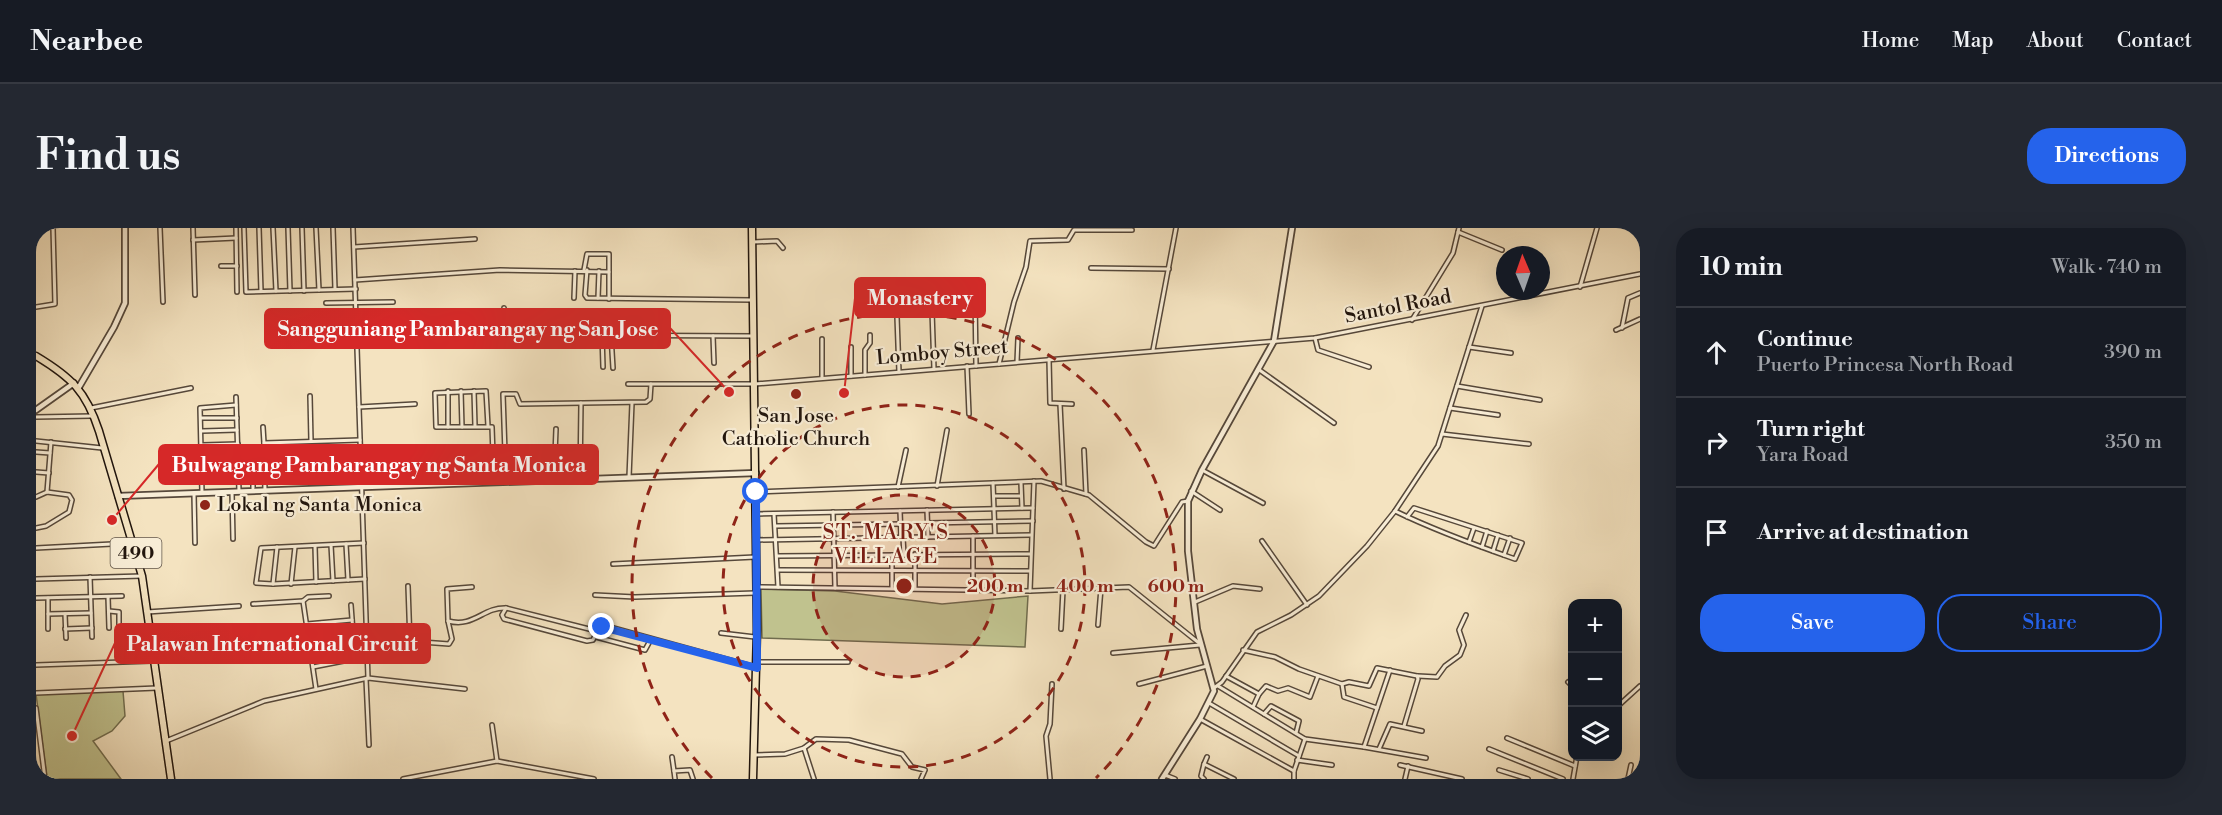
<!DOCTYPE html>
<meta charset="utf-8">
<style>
body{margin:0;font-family:"Libre Bodoni",serif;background:#242831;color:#f1f3f6}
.controls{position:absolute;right:18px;bottom:18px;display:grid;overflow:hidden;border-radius:12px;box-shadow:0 6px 24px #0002}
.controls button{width:54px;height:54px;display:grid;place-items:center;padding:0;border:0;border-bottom:2px solid #363941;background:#171b24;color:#f1f3f6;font:30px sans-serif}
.compass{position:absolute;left:1460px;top:18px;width:54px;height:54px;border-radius:50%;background:#171b24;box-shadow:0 6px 24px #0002;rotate:358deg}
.stop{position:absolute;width:18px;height:18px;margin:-14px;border:4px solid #2563eb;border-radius:50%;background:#fff}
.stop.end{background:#2563eb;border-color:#fff;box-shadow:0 2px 6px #0008}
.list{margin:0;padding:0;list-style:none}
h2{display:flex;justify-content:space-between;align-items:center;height:78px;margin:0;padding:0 24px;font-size:26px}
h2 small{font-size:20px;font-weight:400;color:#9ea1a6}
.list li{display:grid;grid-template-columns:39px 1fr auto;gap:18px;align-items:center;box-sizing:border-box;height:90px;padding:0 24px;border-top:2px solid #363941}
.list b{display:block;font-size:22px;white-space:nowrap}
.list p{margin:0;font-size:20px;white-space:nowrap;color:#9ea1a6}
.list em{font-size:20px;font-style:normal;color:#9ea1a6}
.actions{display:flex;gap:12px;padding:18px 24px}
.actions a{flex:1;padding:14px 0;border:2px solid #2563eb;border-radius:24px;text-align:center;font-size:21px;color:#2563eb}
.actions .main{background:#2563eb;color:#fff}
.icon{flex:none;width:33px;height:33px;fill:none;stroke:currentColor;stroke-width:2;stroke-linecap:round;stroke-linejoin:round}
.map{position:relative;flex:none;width:1604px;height:551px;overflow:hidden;border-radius:24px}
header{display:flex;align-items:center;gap:36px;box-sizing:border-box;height:84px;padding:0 30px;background:#171b24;border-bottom:2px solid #363941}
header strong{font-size:28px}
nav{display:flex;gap:33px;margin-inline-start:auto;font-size:21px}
.intro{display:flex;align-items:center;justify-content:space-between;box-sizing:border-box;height:144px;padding:0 36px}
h1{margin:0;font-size:42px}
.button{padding:15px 27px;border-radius:24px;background:#2563eb;color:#fff;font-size:21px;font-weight:700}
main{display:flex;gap:36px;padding:0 36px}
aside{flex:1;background:#171b24;border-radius:24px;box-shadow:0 6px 24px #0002}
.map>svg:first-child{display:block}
</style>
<header>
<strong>Nearbee</strong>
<nav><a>Home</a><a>Map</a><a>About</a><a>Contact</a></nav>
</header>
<div class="intro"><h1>Find us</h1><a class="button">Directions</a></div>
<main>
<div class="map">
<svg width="1604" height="551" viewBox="0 0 1604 551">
<rect width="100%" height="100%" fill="#f4e3c0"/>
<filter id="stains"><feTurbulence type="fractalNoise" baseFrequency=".00333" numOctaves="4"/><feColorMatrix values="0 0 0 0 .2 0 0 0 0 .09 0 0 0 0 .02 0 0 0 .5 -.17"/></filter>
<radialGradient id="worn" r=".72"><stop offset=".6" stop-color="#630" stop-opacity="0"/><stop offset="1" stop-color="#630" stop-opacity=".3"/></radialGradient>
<!-- green -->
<g fill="#c0c28e" stroke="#706c4e" stroke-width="1.5">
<path d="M725,361L799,363L906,376L992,368L989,419L726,410Z"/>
<path d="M87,463L89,488L76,503L57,513L85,551H11L0,466Z"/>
</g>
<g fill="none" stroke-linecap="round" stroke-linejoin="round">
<defs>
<g id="minor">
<path d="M124,0L127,74"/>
<path d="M157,0L159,67"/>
<path d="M200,0L201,64"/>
<path d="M208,0L210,64L320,61"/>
<path d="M223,0L225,63"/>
<path d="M237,0L240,63"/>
<path d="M252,0L254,63"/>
<path d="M266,0L268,63"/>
<path d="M280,0L283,62"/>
<path d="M297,0L299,61"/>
<path d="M317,0L332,450"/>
<path d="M1422,4L1466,22"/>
<path d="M157,12L200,10"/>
<path d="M717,14L741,13L747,20"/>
<path d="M318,19L439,11"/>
<path d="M185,38H201"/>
<path d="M1055,40L1133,41"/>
<path d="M548,42L551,26H573V71"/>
<path d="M551,42L549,67L551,70L715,72"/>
<path d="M319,52L464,42L573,44"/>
<path d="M1544,59L1561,0"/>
<path d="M860,61L863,144"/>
<path d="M939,67L940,138"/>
<path d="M538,70L539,43"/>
<path d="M562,70L563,43"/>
<path d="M290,75L357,74"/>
<path d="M0,79L19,76L17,0"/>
<path d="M468,80L471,106"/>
<path d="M896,83L898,141"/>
<path d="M1376,92L1417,25L1423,0"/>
<path d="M1586,100L1592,70L1604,65"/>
<path d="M1580,102L1604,91"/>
<path d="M321,106L718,108"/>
<path d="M566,107L567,139"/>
<path d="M575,107L577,140"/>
<path d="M677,108L678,135"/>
<path d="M1279,110L1282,122L1333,139"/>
<path d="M1433,119L1475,125"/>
<path d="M1117,122L1140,0"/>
<path d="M1013,131L1014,175L1036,176"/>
<path d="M981,134L982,110"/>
<path d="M963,136L978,74L990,39L994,13L1032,12L1038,2H1096"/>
<path d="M931,138L933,186"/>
<path d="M1222,141L1298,195"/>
<path d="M829,147V122L834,115V107"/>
<path d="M815,148V119"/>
<path d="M786,150V111"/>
<path d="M592,156H615"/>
<path d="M1421,158L1504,172"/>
<path d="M412,163V199"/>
<path d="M425,163L426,199"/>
<path d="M438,163L439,198"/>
<path d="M274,168L275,213"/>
<path d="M200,169L203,263"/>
<path d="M1024,176L1028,261"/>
<path d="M323,179L379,176"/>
<path d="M55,180L155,160"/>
<path d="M1414,180L1462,187"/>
<path d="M0,189L56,188"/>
<path d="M165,190H201"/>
<path d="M452,198L450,163L399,165L400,199H456L458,254"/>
<path d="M227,199L228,215"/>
<path d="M166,203L201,202"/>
<path d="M1406,206L1493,216"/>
<path d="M719,211L748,210"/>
<path d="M0,213L66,220"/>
<path d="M166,217L202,216"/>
<path d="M1048,222L1050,266"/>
<path d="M0,224L14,225"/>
<path d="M228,228L267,226"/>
<path d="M167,232L202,231"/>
<path d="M217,241V263"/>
<path d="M1166,242L1227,275"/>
<path d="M0,244L13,245"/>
<path d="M166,248L203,246"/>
<path d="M593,249L596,175"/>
<path d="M544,251L545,175"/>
<path d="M518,252L520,201"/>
<path d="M470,254L467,166H480L484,176L610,174L614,171L615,156H719L1279,110L1604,46"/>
<path d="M957,255L959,307"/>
<path d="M985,255L986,280"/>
<path d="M901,258L911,202"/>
<path d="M862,259L870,222"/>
<path d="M229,263L228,215L324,212"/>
<path d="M1155,263L1184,282"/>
<path d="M11,264L15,214"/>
<path d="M196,264L197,311"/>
<path d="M720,264L1005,253L1053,267L1110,314L1118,318L1146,274L1152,273"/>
<path d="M166,265L164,180L200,177"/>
<path d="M158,266L159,315"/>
<path d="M958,268H985"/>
<path d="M0,269L11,264L33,267L36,272L33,284L10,298L0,300"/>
<path d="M891,282L892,309"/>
<path d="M864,283L865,309"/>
<path d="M1359,283C1398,302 1439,317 1479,331L1486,315L1378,280L1371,289"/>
<path d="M797,284L799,360"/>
<path d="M720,286L997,280"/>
<path d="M738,286L742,359"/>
<path d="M892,295L997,293"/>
<path d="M740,298L865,296"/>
<path d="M937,308V362"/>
<path d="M867,309L868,327"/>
<path d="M720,312L995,307"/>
<path d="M1226,313L1271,377"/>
<path d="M1433,314L1438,300"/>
<path d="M328,315L225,320L220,355L237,356L329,351"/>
<path d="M310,316L312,352"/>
<path d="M295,317L297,353"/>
<path d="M279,318L280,354"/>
<path d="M1446,319L1451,303"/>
<path d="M0,320L95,315"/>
<path d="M1457,323L1462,307"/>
<path d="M879,326V360"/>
<path d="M1468,327L1474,310"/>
<path d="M741,328L994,326"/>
<path d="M577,336L719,329"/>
<path d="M742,342L994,343"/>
<path d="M54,349L56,409"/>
<path d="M0,351L106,348"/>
<path d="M237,356L241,319"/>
<path d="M255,356L259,319"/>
<path d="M372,358L374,415"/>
<path d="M721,359L994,363L1093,359L1163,415"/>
<path d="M856,360V327"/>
<path d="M994,363L998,253"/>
<path d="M559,367L599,369L719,365"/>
<path d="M72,369L73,400"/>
<path d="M0,370L86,368"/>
<path d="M12,370V401"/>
<path d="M267,373L272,369L293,368"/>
<path d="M1159,374L1197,358L1224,361"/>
<path d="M217,376L267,373L280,461"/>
<path d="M315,377L317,404L331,405"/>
<path d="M470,380L466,387L468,391L551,413L557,412L561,403"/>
<path d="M73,383L83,384V400"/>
<path d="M111,384L203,378"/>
<path d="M12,386L55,385"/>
<path d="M29,386L30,410"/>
<path d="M412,393C438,400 447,379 470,380L561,403L570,398L719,439"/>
<path d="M286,395L291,435"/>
<path d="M271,396L316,392"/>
<path d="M1062,397L1065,360"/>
<path d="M29,401L56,400"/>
<path d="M1025,401L1027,362"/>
<path d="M685,405L719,409"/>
<path d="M560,409L609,422L615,411"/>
<path d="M332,410L413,416L416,411L412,393L411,361L436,359"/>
<path d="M1207,422L1239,429L1263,441L1306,456L1313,454L1333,458L1341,440L1381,448L1382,451L1368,498"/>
<path d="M1077,425L1164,417"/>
<path d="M721,434H812"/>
<path d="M0,437L116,433"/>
<path d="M277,439L333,428"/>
<path d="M1190,448L1223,466L1217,479"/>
<path d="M1382,448L1401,449L1409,438L1424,427L1428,417L1423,402L1430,387"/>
<path d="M330,451L333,517"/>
<path d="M1532,454L1536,458"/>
<path d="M1103,456L1171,438"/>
<path d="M1306,456L1308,469L1341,480"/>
<path d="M1182,458L1269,511L1328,519L1354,442"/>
<path d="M1178,460L1186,454L1221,404L1255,387L1283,368L1331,318L1359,283L1402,218L1446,78"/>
<path d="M0,465L121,460"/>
<path d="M1223,466L1230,458L1242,463L1252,460L1274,469L1282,448"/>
<path d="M1173,475L1263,528"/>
<path d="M1582,478L1604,458"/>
<path d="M0,480L9,551"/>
<path d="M1228,486L1235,478L1263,493L1260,505"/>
<path d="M1164,491L1258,543"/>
<path d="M456,497L461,533"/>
<path d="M1471,510L1539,538"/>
<path d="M130,513L228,473L332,450L429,461"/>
<path d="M1328,519L1390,530"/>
<path d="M768,520L778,551"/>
<path d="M1343,521L1354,496L1386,503"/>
<path d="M1453,521L1527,551"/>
<path d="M718,527L749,526L768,520L780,511L813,512L866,526L876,539L889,542L885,551"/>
<path d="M636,529L638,543"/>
<path d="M1171,529L1168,536L1198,551"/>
<path d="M1261,532L1296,537"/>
<path d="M1364,537L1426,551"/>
<path d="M1463,542L1492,551"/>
<path d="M0,547L8,546"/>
<path d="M1129,547L1139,551"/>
<path d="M367,551L461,533L558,551"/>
<path d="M639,551L638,543L654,542L657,551"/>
<path d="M1014,551L1010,508L1014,496L1016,456"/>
<path d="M1168,551L1165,548L1168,536"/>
<path d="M1258,551V543L1269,511"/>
<path d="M1369,551L1372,538"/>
<path d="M1537,551L1541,528"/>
<path d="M1592,551L1595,537"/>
</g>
<g id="tertiary">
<path d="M43,159L78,99L89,75V0"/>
<path d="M0,182L38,155"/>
<path d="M82,268L720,245"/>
<path d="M1126,551L1164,491L1178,463L1161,401L1152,323V273L1166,242L1238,113L1256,0"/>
</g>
<g id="primary">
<path d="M716,0L721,402L717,551"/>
<path d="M0,128C35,149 50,163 63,203L106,348L135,551"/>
</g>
</defs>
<!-- minor casing -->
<use href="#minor" stroke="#56483a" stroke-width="6"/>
<!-- tertiary casing -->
<use href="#tertiary" stroke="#56483a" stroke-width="8"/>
<!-- primary casing -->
<use href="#primary" stroke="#21150d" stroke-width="9"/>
<!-- minor -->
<use href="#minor" stroke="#f8edd6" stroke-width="3"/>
<!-- tertiary -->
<use href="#tertiary" stroke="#f8edd6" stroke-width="4.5"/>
<!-- primary -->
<use href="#primary" stroke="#f4e3c0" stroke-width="6"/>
</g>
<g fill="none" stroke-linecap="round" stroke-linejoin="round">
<!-- route -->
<path stroke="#2563eb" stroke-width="8" d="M566,399L721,440L720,264"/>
</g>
<!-- distance rings -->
<circle cx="868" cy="358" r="91" fill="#8f2418" fill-opacity=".12"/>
<g fill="none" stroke="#8f2418" stroke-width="3" stroke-dasharray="10 8">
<circle cx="868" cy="358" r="91"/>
<circle cx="868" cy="358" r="181"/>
<path d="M676 550A272 272 0 1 1 1060 550"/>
</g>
<!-- markers -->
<g fill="#8f2418" stroke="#f8edd6" stroke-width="2">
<circle cx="760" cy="166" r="6"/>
<circle cx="169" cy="277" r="6"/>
</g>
<g text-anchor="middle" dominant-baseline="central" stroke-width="4.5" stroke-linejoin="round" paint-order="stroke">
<!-- shield labels -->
<rect fill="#f8edd6" stroke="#625649" stroke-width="1.5" x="74.5" y="310" width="51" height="30" rx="4.5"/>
<g font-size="18" font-weight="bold" fill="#21150d">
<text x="100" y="325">490</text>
</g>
<!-- street labels -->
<g font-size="20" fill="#21150d" stroke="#f8edd6">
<text transform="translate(1362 79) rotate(-11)">Santol Road</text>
<text transform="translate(906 125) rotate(-5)">Lomboy Street</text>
</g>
<!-- poi labels -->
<g font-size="20" fill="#21150d" stroke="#f8edd6">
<text x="760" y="188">San Jose<tspan x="760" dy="23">Catholic Church</tspan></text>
<text x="181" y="277" text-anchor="start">Lokal ng Santa Monica</text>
</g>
<!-- neighbourhood labels -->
<g font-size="21" letter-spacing="1.5" fill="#7a1f14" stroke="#f8edd6">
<text x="850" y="305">ST. MARY'S<tspan x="850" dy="24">VILLAGE</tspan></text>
</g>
</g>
<circle cx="868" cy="358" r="9" fill="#8f2418" stroke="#f8edd6" stroke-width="3"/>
<g font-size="18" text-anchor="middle" font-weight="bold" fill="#8f2418" stroke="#f8edd6" stroke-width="4.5" stroke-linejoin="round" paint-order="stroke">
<text x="959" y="364">200 m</text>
<text x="1049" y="364">400 m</text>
<text x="1140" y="364">600 m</text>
</g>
<!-- callouts -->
<path fill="none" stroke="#d62828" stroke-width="2" d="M808 165L819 70M693 164L634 100M76 292L123 236M36 508L79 415"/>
<g fill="#d62828" stroke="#f8edd6" stroke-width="2">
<circle cx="808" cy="165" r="6"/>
<circle cx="693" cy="164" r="6"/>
<circle cx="76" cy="292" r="6"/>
<circle cx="36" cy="508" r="6"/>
</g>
<g fill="#d62828" stroke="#d62828" stroke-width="2">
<rect x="819" y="50" width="130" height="39" rx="6"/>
<rect x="229" y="81" width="405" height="39" rx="6"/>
<rect x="123" y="217" width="439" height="39" rx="6"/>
<rect x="79" y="396" width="315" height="39" rx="6"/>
</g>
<g font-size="21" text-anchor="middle" font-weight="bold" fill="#fff">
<text x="884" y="77">Monastery</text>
<text x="432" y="108">Sangguniang Pambarangay ng San Jose</text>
<text x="343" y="244">Bulwagang Pambarangay ng Santa Monica</text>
<text x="236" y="423">Palawan International Circuit</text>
</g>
<rect width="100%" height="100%" filter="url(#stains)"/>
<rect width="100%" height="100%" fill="url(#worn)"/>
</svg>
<div class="controls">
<button>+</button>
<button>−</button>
<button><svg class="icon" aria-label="layers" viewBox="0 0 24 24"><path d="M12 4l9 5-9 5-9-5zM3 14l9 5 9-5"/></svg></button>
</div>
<svg class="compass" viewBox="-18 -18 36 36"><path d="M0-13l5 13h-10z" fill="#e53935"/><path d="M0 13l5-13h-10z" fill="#9ea1a6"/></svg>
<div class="stop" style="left:720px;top:264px"></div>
<div class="stop end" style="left:566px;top:399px"></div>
</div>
<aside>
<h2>10 min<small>Walk · 740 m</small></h2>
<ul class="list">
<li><svg class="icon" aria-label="ahead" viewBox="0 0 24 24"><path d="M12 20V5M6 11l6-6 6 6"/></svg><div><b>Continue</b><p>Puerto Princesa North Road</p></div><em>390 m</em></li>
<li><svg class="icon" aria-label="right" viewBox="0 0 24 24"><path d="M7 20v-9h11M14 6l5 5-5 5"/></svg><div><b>Turn right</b><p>Yara Road</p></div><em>350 m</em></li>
<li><svg class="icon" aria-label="arrive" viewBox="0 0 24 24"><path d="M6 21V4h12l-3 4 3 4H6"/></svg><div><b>Arrive at destination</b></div></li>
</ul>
<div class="actions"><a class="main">Save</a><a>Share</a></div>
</aside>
</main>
